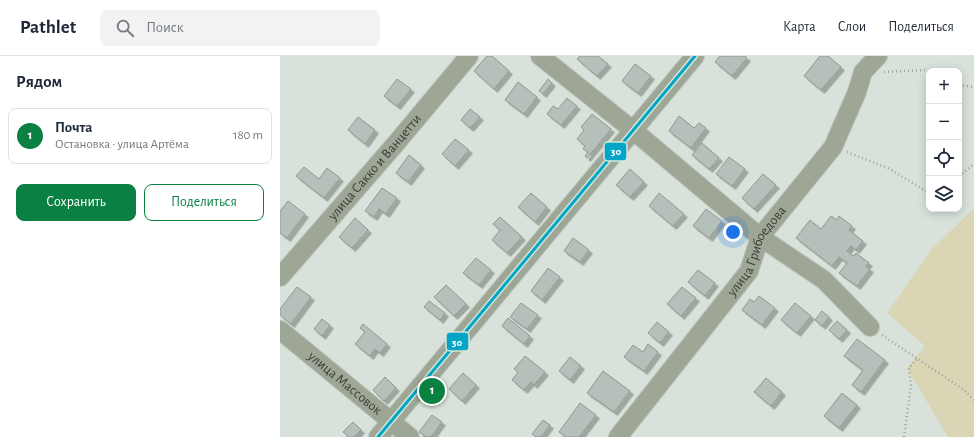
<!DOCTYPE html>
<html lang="ru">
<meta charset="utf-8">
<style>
body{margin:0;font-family:"Alegreya Sans",sans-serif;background:#f2f2f3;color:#1f2937}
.controls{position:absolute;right:12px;top:12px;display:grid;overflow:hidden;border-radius:8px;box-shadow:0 2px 10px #0003}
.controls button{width:36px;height:36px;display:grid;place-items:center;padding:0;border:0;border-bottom:1px solid #e0e1e3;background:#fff;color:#1f2937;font:20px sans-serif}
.you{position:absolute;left:453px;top:176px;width:14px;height:14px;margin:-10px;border:3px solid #fff;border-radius:50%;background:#1a73e8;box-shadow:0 0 0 6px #1a73e833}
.badge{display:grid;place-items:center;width:26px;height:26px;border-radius:50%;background:#0b8043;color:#fff;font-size:13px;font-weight:700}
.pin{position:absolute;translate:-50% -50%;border:2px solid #fff;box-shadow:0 1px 4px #0006}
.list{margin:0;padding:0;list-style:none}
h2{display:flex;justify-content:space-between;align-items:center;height:52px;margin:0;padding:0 16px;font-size:17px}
h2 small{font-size:13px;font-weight:400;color:#747a83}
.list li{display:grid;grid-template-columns:26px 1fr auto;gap:12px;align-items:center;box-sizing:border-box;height:56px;margin:0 8px 8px;padding:0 8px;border:1px solid #e0e1e3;border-radius:8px}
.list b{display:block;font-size:15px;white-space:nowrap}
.list p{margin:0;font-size:13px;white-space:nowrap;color:#747a83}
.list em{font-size:13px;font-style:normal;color:#747a83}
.actions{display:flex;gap:8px;padding:12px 16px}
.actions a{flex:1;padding:9px 0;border:1px solid #0b8043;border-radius:8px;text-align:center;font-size:14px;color:#0b8043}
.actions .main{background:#0b8043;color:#fff}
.icon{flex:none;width:22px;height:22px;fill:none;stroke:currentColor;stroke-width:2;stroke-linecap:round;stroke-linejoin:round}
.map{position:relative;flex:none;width:694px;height:381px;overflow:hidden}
header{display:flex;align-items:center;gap:24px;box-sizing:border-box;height:56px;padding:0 20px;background:#fff;border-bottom:1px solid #e0e1e3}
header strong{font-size:19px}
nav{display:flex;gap:22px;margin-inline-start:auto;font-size:14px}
.search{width:280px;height:36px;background:#f2f2f3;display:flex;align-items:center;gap:10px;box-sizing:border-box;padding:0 14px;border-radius:8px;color:#747a83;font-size:15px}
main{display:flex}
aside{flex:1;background:#fff}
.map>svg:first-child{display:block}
</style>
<header>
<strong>Pathlet</strong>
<div class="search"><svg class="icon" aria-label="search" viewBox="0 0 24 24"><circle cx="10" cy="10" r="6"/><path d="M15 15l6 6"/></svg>Поиск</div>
<nav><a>Карта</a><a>Слои</a><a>Поделиться</a></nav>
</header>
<main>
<aside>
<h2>Рядом<small></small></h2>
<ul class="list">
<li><span class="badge">1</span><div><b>Почта</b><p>Остановка · улица Артёма</p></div><em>180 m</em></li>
</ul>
<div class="actions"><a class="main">Сохранить</a><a>Поделиться</a></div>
</aside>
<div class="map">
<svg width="694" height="381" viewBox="0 0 694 381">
<defs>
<filter id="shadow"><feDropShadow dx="3.5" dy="3.5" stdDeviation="0" flood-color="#0004"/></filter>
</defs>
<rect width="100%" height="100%" fill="#d8e2da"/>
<!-- green -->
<path fill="#dad6b5" d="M694,152V381H668L627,312L645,290L607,257L651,194Z"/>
<!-- building -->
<g fill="#b6c0bb" stroke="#8f9894" filter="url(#shadow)">
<path d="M207,0H212L229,15L214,33L194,15Z"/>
<path d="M300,0H318L328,8L317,20L297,3Z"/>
<path d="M440,0H465L467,2L452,20L435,6Z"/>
<path d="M540,0H548L561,11L541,34L524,20Z"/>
<path d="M355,8L371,20L358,37L342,25Z"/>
<path d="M117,23L131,33L117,50L104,40Z"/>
<path d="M268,23L272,27L263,38L259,35Z"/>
<path d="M238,26L257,41L244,58L225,44Z"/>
<path d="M287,42L297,50L281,69L267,58L273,50L278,53Z"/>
<path d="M190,53L200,61L190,72L181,64Z"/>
<path d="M312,58L331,73L307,102L305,100L308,96L303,93L305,90L297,83L304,74L301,71Z"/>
<path d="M399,60L414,72L419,67L426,72L411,92L389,75Z"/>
<path d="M78,61L95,74L85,88L68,74Z"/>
<path d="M175,83L189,94L175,110L162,98Z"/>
<path d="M422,87L439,102L429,113L412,99Z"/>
<path d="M129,99L141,109L128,126L116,117Z"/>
<path d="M449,101L465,113L452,130L436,118Z"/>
<path d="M24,111L39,123L47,112L60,122L44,142L16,120Z"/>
<path d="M350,113L364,126L350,141L336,129Z"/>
<path d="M483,118L496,129L474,153L462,142Z"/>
<path d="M102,132L117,142L106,158L99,153L94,161L85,155Z"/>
<path d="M251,137L267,151L255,166L238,151Z"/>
<path d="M379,137L404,158L393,170L369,150Z"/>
<path d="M8,145L25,158L7,182L0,177V155Z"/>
<path d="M426,153L442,165L429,182L413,170Z"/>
<path d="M551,160L557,164L559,160L572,170L569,174L583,185L576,194L571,190L567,195L574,200L576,197L589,207L586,210L590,213L577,230L559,217L567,207L559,201L552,210L516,182L530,164L541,173Z"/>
<path d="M220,161L242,181L227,197L212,184L220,174L213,168Z"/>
<path d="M75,162L88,174L72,192L59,181Z"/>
<path d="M293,182L309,194L300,206L284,195Z"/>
<path d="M196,202L211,214L199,229L183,217Z"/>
<path d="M268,212L280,221L262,244L251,235Z"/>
<path d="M418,214L435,227L425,240L408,226Z"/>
<path d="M166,229L186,248L174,260L154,241Z"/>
<path d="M17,231L31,241L11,268L0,259V253Z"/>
<path d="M402,231L416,242L401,260L387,248Z"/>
<path d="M479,240L495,252L482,269L462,254L470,243L474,246Z"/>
<path d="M149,245L165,257L160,264L144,251Z"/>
<path d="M241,247L258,259L247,273L230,261Z"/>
<path d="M515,247L531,260L517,277L501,264Z"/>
<path d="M542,255L549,261L542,270L535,264Z"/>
<path d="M228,262L250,280L244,288L222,270Z"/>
<path d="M42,263L50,269L42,280L34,273Z"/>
<path d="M557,265L567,274L559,283L549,274Z"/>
<path d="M377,266L389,276L380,287L368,277Z"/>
<path d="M83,268L107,288L100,297L95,293L90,300L75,288L85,276L80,272Z"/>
<path d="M577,283L605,304L581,336L572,329L583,314L564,300Z"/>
<path d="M368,288L378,296L364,315L344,301L353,289L363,296Z"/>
<path d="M245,300L265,316L254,329L251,326L244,334L232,324L238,316L234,313Z"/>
<path d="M290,301L301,310L290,324L279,315Z"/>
<path d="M323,315L350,335L334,356L307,337Z"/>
<path d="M183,317L196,329L182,345L169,333Z"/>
<path d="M105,321L116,332L104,345L93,334Z"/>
<path d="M486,322L502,336L491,350L474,336Z"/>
<path d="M562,337L577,349L559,372L544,360Z"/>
<path d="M300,347L316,359L300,380L301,381H286L279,376Z"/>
<path d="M152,359L162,366L151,381H147L139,376Z"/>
<path d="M263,364L270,369L261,381H256L252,378Z"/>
<path d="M73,366L81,374L74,381H69L63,376Z"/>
</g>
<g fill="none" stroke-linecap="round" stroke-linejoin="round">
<defs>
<g id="minor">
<path d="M260,0L354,75L480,181L544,224L590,271"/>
<path id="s1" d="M0,221L118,85L189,0"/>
<path id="s2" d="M0,274L130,381"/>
<path d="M98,381L415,0"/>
<path id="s3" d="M338,381L469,215L480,181L553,91L577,36L583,16L598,0"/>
</g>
</defs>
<!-- minor casing -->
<use href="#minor" stroke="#b8c0ba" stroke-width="20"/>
<!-- path -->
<g stroke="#9ca396" stroke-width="2.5" stroke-dasharray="1 3" stroke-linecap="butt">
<path d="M604,16L645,14L649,17"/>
<path d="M679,29L694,31"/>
<path d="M567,96L610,113L649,137"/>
<path d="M679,120L694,108"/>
<path d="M602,279L684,334L694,344"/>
<path d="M624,381L631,329L629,312L637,303"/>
</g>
<!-- minor -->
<use href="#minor" stroke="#9ea695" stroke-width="18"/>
<defs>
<path id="bus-1" d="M98,381L415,0"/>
</defs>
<!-- bus-1 casing -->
<use href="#bus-1" stroke="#d3e7d8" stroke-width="6"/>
<!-- bus-1 -->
<use href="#bus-1" stroke="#03a4c6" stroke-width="3"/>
</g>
<g text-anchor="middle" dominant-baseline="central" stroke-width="3" stroke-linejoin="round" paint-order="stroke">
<!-- street labels -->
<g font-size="14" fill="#353d37" stroke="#d3e7d8">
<text stroke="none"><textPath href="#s1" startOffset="145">улица Сакко и Ванцетти</textPath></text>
<text stroke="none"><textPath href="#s3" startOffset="233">улица Грибоедова</textPath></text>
<text stroke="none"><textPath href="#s2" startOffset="84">улица Массовок</textPath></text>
</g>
</g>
<g stroke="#d3e7d8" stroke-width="1.5">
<rect x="324" y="86" width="23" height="19" rx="4" fill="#03a4c6"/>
<rect x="166" y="276" width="23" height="19" rx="4" fill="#03a4c6"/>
</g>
<g font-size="11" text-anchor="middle" font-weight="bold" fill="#fff">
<text x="336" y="99">30</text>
<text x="177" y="290">30</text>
</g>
</svg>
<div class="controls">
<button>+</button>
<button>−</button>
<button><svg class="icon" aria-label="locate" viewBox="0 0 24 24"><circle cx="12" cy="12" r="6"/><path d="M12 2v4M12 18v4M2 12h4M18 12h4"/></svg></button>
<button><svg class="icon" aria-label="layers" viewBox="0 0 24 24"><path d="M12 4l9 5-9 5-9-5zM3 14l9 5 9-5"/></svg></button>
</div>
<div class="you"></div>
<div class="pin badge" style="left:152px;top:335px">1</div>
</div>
</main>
